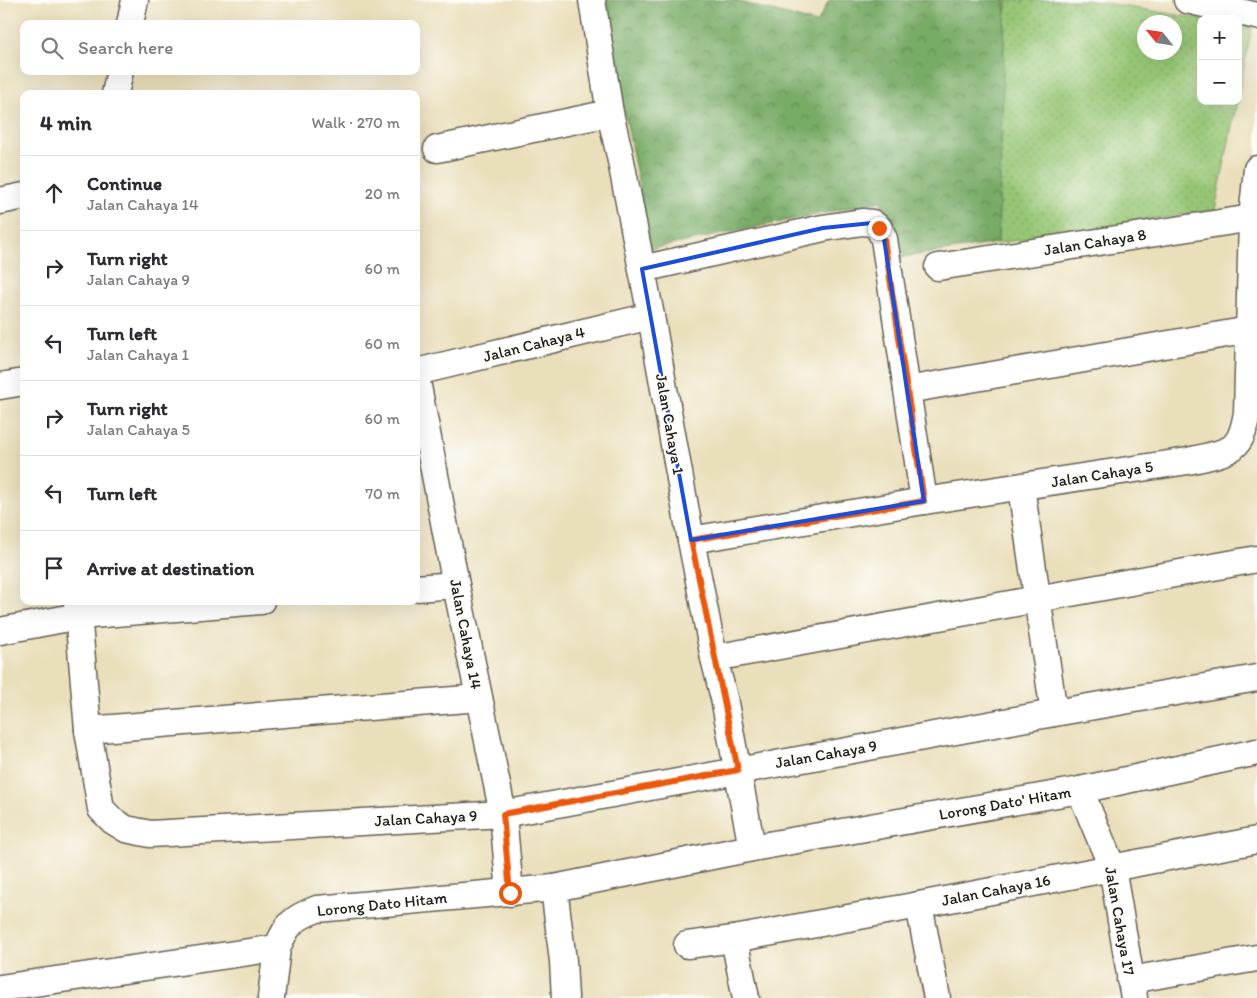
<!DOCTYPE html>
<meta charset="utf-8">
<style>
body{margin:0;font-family:Itim,sans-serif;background:#f2f2f3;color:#2b2b33}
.controls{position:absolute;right:15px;top:15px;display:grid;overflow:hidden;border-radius:10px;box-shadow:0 5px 20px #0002}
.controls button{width:45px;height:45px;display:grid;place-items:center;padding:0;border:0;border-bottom:1px solid #e1e1e2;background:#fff;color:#2b2b33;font:25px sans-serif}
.compass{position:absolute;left:1137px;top:15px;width:45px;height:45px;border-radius:50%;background:#fff;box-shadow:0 5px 20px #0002;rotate:300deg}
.stop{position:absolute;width:15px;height:15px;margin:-11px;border:4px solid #ea580c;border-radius:50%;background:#fff}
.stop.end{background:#ea580c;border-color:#fff;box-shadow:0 1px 5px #0008}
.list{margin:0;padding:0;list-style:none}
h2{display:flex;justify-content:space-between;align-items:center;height:65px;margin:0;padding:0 20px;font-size:21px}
h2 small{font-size:16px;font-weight:400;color:#7c7c81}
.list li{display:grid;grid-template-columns:32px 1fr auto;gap:15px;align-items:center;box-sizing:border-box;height:75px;padding:0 20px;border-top:1px solid #e1e1e2}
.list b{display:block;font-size:19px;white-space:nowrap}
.list p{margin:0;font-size:16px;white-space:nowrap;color:#7c7c81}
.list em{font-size:16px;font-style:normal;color:#7c7c81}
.icon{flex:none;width:28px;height:28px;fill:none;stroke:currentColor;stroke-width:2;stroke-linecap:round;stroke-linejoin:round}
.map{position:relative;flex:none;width:1257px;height:998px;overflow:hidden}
.search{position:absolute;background:#fff;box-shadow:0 5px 20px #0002;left:20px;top:20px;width:400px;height:55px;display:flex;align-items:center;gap:12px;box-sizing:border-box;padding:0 18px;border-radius:10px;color:#7c7c81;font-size:19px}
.panel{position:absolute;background:#fff;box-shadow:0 5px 20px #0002;left:20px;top:90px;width:400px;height:515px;border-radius:10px}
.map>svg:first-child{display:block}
</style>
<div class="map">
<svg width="1257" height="998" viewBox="0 0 1257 998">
<defs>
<pattern id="forest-crowns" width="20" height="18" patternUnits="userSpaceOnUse" patternTransform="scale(1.25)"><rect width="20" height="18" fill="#78ab66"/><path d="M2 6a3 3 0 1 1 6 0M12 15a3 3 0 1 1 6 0" fill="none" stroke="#628a53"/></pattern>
<pattern id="park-dots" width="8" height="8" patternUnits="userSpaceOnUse" patternTransform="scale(1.25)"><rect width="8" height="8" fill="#96c675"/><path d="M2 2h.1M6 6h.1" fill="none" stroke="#81aa65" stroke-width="1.8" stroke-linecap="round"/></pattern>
</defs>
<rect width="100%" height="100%" fill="#fdfcf7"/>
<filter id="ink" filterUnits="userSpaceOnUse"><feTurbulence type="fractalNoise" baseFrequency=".02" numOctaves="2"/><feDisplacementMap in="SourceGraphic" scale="10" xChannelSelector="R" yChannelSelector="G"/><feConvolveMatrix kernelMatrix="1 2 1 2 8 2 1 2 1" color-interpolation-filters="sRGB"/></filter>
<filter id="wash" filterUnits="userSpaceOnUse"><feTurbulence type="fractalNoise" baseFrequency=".0096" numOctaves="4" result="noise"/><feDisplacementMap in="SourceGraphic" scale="20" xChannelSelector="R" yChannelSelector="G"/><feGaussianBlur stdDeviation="1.12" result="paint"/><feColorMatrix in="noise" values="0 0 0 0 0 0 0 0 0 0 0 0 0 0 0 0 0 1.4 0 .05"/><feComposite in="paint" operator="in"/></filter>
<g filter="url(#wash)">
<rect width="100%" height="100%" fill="#eadfbb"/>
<!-- forest -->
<path fill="url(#forest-crowns)" stroke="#4a6441" d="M603,0H732L817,23L829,0H1006L998,243L896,258L881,201L651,249Z"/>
<!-- park -->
<g fill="url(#park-dots)" stroke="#597148" fill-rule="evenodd">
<path d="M1008,0H1085L1202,19L1201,101H1237L1215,210L998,243L1005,19ZM1144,22H1174V52H1144Z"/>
<path d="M1238,25L1252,27L1238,97Z"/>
</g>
</g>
<g filter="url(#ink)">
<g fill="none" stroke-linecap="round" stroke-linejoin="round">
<defs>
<g id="minor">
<path d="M592,0L610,113L620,156L651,316L691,540L714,658L724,698L752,848"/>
<path d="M1187,0L1257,16"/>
<path d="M130,24L135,0"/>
<path d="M115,94L120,71"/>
<path d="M437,149L610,113"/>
<path d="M0,201L24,196"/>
<path d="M938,267L1252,218"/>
<path d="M642,269L823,228L862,222L872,223L879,228L884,239L924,501"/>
<path d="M416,372L651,316"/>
<path d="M416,376L456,585L503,814L510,893"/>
<path d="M0,386L24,382"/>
<path d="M907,390L1249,330"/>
<path d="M1021,487L1054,713"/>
<path d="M691,540L924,501L1188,461C1200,458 1226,454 1234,446C1243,438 1245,424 1247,413L1252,218L1257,169"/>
<path d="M416,588L456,585"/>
<path d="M77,601L88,730L101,809L113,821L126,829L150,834L503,814L1054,713L1257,678"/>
<path d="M0,631L79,616L261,601"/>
<path d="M714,658L1257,559"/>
<path d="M88,730L479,698"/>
<path d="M1080,790L1112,867L1134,998"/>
<path d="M554,888L563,961L565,998"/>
<path d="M919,905L937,998"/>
<path d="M734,939L746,998"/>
<path d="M687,945L734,939L919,905L1257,840"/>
<path d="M1130,980L1257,958"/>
<path d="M0,988L277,948C287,924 293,918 317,909L554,888L752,848L1080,790L1257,752"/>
<path d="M271,998L277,948"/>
</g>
</defs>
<!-- minor casing -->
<use href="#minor" stroke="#646054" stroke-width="29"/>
<!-- minor -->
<use href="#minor" stroke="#fff" stroke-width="26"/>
</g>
</g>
<g fill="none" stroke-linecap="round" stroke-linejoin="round" filter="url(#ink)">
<!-- route -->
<path stroke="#ea580c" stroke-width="6" d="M510,893L503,814L738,770L691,540L924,501L884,239L879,228"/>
</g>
<!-- marked area -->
<path fill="none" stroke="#1d4ed8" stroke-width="4" stroke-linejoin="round" d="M872,223L884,239L924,501L691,540L642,269L823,228Z"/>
<g text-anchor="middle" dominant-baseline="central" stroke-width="4" stroke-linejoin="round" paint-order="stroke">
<!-- street labels -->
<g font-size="16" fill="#1c1c1c" stroke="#fdfcf7">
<text transform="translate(1095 242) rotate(-9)">Jalan Cahaya 8</text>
<text transform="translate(534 344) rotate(-14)">Jalan Cahaya 4</text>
<text transform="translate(670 424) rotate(80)">Jalan Cahaya 1</text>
<text transform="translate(1102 474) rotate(-9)">Jalan Cahaya 5</text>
<text transform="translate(466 634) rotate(79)">Jalan Cahaya 14</text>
<text transform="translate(826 754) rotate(-10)">Jalan Cahaya 9</text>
<text transform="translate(1005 803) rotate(-10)">Lorong Dato' Hitam</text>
<text transform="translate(426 818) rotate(-3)">Jalan Cahaya 9</text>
<text transform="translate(996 890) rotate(-11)">Jalan Cahaya 16</text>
<text transform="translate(382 904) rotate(-6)">Lorong Dato Hitam</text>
<text transform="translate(1120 921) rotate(80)">Jalan Cahaya 17</text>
</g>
</g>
</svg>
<div class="controls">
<button>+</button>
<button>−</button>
</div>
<svg class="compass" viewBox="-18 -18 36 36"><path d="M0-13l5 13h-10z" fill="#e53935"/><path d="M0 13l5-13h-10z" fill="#7c7c81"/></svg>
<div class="stop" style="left:510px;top:893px"></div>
<div class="stop end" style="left:879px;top:228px"></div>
<div class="search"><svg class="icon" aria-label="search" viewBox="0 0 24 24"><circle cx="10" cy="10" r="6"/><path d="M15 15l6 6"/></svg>Search here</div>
<section class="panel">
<h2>4 min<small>Walk · 270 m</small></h2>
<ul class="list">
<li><svg class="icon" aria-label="ahead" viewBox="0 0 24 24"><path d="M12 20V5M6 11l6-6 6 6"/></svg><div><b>Continue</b><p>Jalan Cahaya 14</p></div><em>20 m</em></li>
<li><svg class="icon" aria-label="right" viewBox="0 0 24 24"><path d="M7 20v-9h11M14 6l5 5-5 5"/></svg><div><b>Turn right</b><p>Jalan Cahaya 9</p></div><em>60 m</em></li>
<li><svg class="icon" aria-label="left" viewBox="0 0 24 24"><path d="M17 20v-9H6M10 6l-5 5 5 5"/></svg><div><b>Turn left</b><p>Jalan Cahaya 1</p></div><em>60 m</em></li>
<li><svg class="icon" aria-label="right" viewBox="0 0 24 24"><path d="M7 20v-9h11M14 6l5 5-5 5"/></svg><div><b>Turn right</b><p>Jalan Cahaya 5</p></div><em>60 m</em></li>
<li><svg class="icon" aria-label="left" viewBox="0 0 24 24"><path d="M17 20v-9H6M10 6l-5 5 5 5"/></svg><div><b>Turn left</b></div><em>70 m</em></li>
<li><svg class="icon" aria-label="arrive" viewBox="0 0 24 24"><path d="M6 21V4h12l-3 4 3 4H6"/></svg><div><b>Arrive at destination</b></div></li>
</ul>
</section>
</div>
